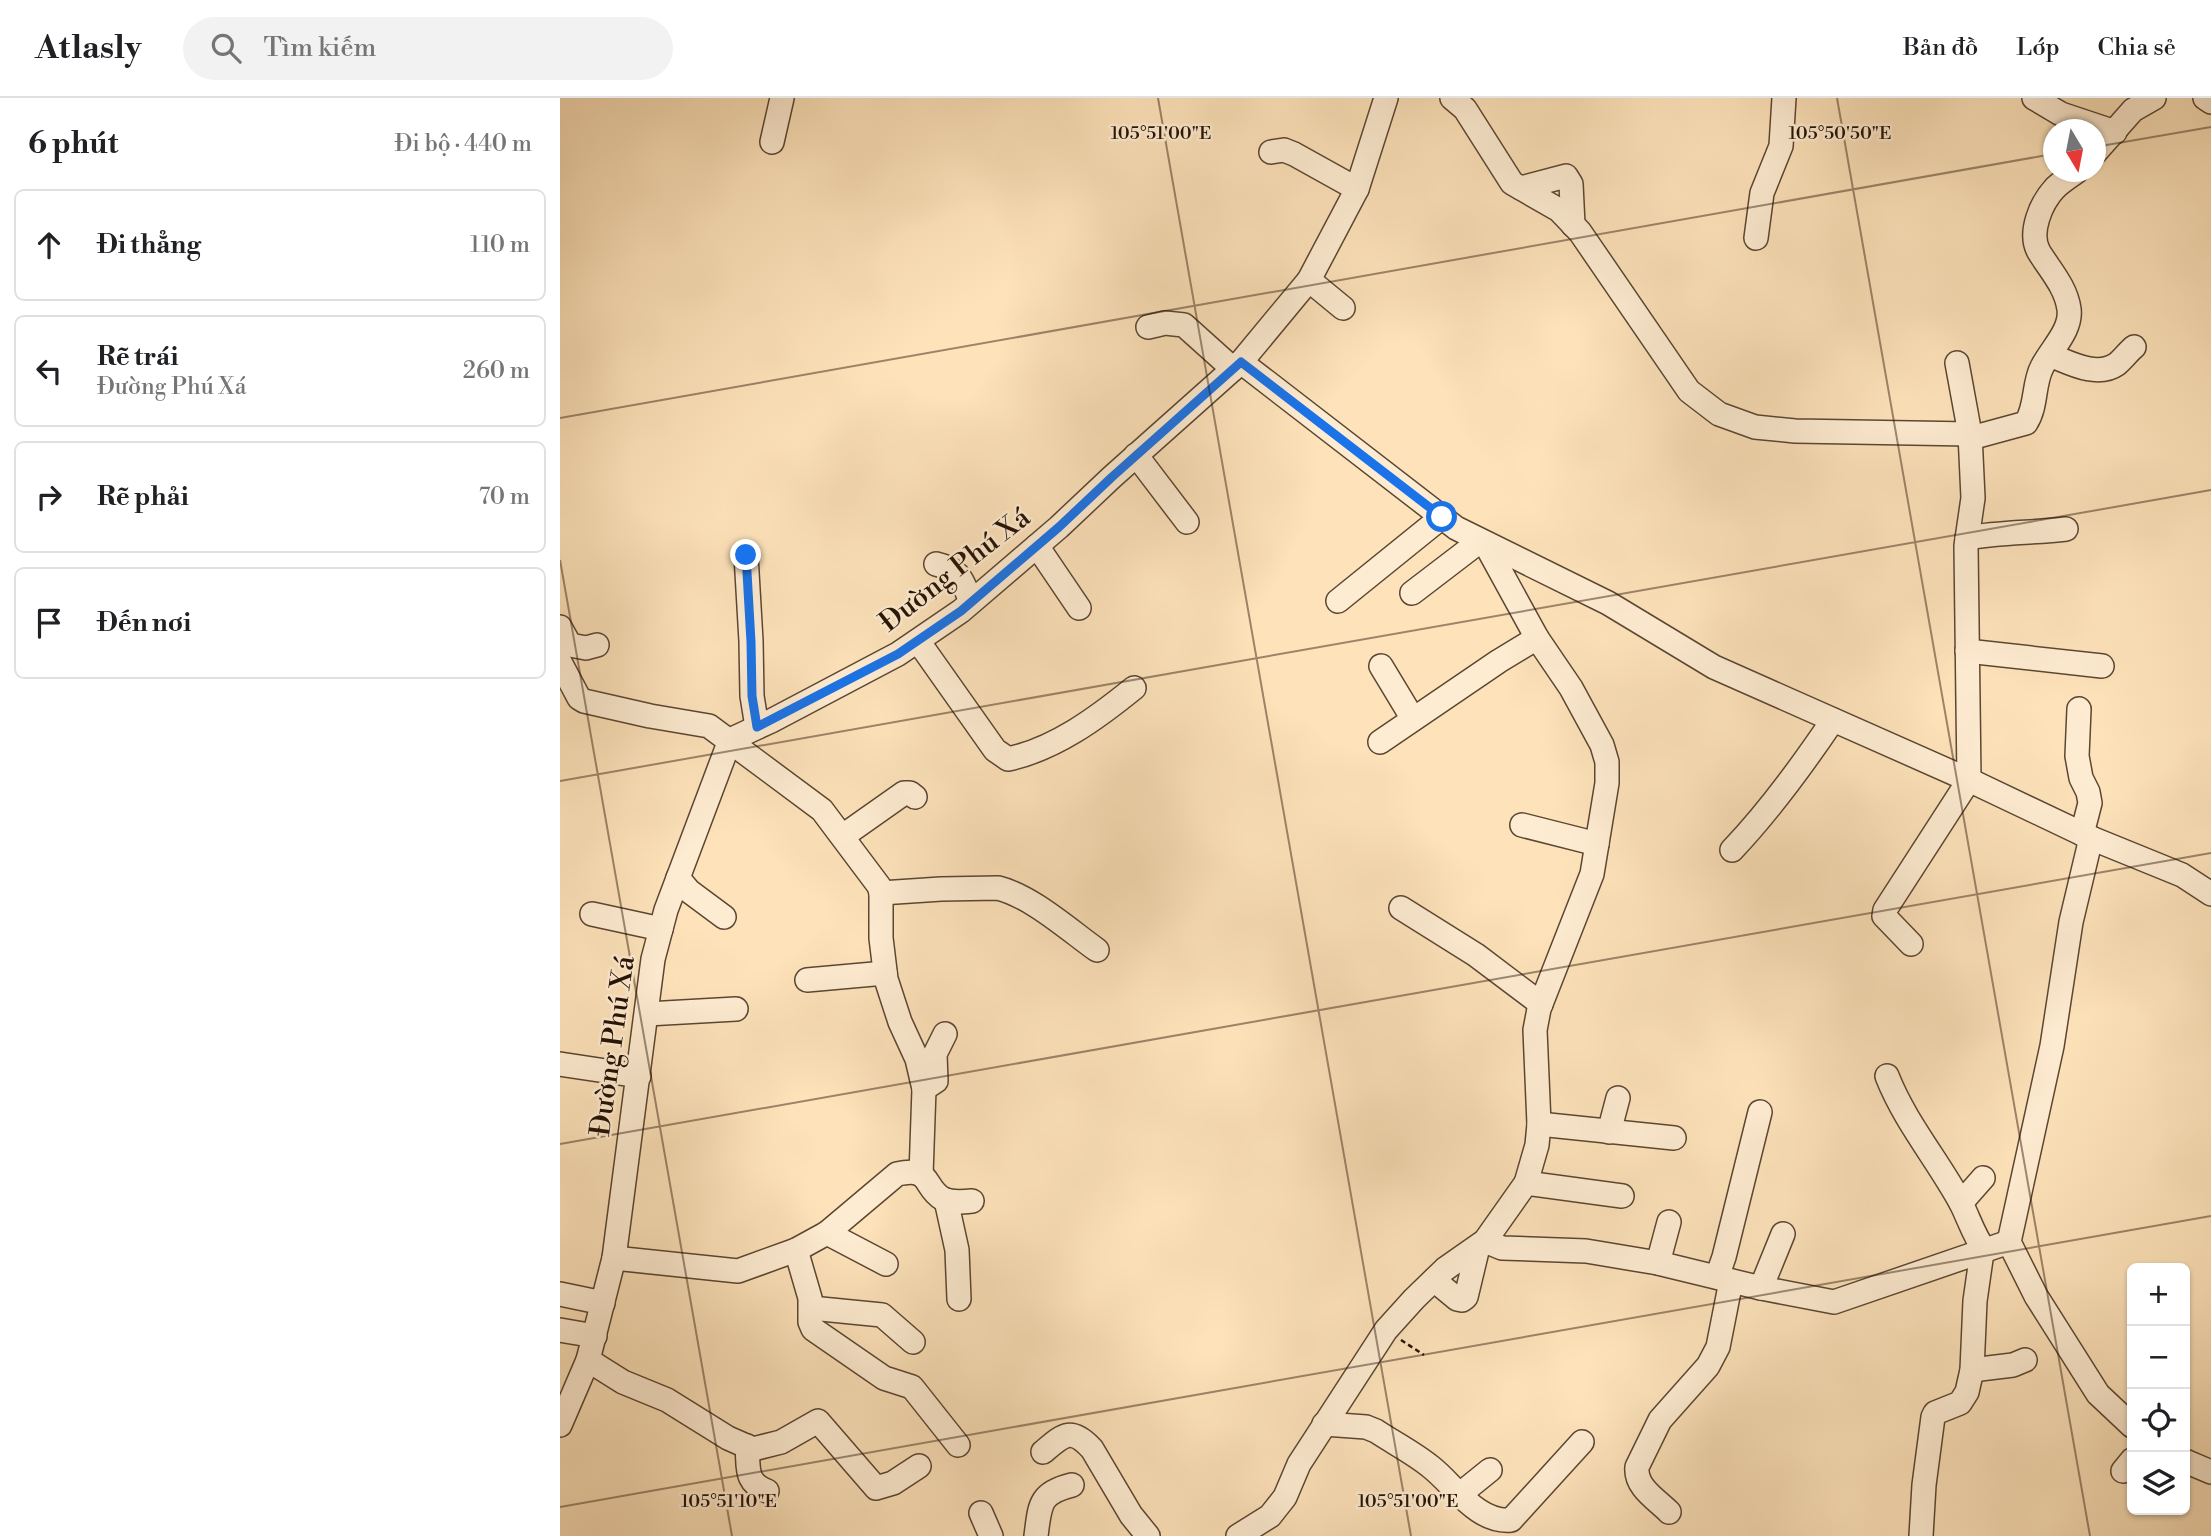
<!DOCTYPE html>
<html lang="vi">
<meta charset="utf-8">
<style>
body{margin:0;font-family:"Libre Bodoni",serif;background:#f2f2f2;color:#202124}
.controls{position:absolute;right:21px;bottom:21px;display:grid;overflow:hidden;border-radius:10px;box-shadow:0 2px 5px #0004}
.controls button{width:63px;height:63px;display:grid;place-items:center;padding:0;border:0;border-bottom:2px solid #e0e0e0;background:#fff;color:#202124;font:35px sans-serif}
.compass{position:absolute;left:1483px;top:21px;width:63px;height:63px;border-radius:50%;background:#fff;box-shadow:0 2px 5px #0004;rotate:170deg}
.stop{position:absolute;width:21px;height:21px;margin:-16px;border:5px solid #1a73e8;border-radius:50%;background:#fff}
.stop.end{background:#1a73e8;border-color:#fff;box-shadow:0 2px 7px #0008}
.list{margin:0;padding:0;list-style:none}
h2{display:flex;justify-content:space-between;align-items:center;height:91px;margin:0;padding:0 28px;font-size:30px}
h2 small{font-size:23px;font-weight:400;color:#757577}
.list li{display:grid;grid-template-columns:46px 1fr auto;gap:21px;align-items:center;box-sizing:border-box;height:112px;margin:0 14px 14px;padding:0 14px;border:2px solid #e0e0e0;border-radius:10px}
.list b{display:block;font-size:26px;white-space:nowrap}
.list p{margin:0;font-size:23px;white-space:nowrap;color:#757577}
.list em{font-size:23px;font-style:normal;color:#757577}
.icon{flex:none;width:38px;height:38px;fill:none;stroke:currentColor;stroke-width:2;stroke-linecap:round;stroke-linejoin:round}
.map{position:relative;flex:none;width:1651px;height:1438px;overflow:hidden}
header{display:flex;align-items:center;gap:42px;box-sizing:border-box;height:98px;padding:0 35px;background:#fff;border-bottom:2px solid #e0e0e0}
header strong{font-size:33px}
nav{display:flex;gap:38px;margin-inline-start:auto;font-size:24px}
.search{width:490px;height:63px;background:#f2f2f2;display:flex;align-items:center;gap:18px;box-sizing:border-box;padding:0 24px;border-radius:38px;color:#757577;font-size:26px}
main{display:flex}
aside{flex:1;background:#fff}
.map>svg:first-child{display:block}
</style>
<header>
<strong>Atlasly</strong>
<div class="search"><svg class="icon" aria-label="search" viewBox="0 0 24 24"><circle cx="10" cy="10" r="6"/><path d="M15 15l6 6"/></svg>Tìm kiếm</div>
<nav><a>Bản đồ</a><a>Lớp</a><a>Chia sẻ</a></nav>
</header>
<main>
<aside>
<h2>6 phút<small>Đi bộ · 440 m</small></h2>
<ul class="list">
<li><svg class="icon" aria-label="ahead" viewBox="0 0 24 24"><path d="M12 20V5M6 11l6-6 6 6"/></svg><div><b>Đi thẳng</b></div><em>110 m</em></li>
<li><svg class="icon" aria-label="left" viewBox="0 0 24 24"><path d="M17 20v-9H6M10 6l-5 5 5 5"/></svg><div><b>Rẽ trái</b><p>Đường Phú Xá</p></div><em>260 m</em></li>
<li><svg class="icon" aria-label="right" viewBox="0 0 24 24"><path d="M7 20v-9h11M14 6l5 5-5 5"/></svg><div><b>Rẽ phải</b></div><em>70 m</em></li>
<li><svg class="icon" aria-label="arrive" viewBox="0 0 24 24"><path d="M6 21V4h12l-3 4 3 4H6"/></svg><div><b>Đến nơi</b></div></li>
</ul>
</aside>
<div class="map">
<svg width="1651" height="1438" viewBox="0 0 1651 1438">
<rect width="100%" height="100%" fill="#fde2ba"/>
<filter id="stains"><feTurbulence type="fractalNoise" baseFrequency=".00286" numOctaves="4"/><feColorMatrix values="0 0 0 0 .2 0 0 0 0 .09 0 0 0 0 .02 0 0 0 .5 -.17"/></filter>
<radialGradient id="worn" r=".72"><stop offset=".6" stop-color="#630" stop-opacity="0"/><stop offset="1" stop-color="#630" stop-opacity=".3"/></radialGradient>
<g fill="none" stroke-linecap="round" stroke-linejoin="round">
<defs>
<g id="minor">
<path d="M892,0L905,11L952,85L999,112L1020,134L1129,293L1159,316L1195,329L1235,333L1410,336"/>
<path d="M1474,0L1501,16L1555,34"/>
<path d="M1645,0L1651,4"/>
<path d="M212,44L222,0"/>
<path d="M711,54L724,52L734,56L797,91"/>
<path d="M1535,55L1573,12L1594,0"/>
<path d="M961,90L1006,78L1011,86L1013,127"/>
<path d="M1196,140L1202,95L1221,48L1224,0"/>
<path d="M749,182L783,210"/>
<path d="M588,229L605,225L624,227L673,271"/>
<path d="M1490,257C1510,265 1537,280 1557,266C1563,261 1568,254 1574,249"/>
<path d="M681,264L896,430L1048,505L1154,569L1409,682L1531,740L1622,777L1651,796"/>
<path d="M1411,340L1466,325C1477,308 1473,286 1482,269C1491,251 1512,232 1509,211C1506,189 1490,172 1479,154C1468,135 1481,105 1495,90C1501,84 1509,79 1516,74"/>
<path d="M576,357L627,424"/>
<path d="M1407,440C1440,434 1473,435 1506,431"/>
<path d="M477,448L519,510"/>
<path d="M186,457L191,543L192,598L197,629"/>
<path d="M376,466C401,472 402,482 411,504"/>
<path d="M852,495L920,443"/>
<path d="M778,503L882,419"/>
<path d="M0,529L10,547L26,550L37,547"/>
<path d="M358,543L435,652L448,661C495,651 537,620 574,590"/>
<path d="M1407,553L1542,568"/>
<path d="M0,564L19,600L24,603L90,618L149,628L262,712L319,788L321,795V840L326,881L340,924L357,961L364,991L361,1077"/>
<path d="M821,568L853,621"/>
<path d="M1519,611L1517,658L1521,680L1528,694L1530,705L1522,736"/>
<path d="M820,644L939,563L977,540"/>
<path d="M962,727L1037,746"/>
<path d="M283,738L344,695H350L355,699"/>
<path d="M1531,740L1511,824L1492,948L1449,1144L1476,1198L1538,1296L1572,1328"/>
<path d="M1172,752C1210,712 1242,668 1273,622"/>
<path d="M118,780L129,793L164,819"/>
<path d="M321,795L381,791L438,790C471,798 509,832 537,852"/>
<path d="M841,810L916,857L981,906"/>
<path d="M32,816L101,831"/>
<path d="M1351,846L1324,818L1325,812L1409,682L1406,448L1413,400L1410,336L1397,265"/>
<path d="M247,882L325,875"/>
<path d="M87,916L176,911"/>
<path d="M0,966L79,978"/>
<path d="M1327,978C1345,1024 1377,1061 1401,1105C1409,1121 1414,1138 1425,1153"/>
<path d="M364,991L376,983L375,956L385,936"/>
<path d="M979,1026L1114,1040"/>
<path d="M1049,1034L1058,1000"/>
<path d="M966,1085L1062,1098"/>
<path d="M386,1102L397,1152L399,1201"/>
<path d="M1401,1105L1423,1080"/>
<path d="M267,1135L326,1166"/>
<path d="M925,1143L942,1150L1026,1153L1098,1165L1201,1190L1274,1204L1449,1144"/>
<path d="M236,1152L250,1200V1224L253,1231L324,1280L352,1289L398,1347"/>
<path d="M54,1160L178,1173L236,1152L267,1135L337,1076C373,1068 362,1089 383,1101C392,1105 402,1104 412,1103"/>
<path d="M1098,1165L1109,1124"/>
<path d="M1157,1179L1164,1159L1200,1014"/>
<path d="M874,1182L897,1201L902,1202L906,1199L918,1149"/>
<path d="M1201,1190L1223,1136"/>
<path d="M0,1196L43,1205"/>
<path d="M251,1210L322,1217L353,1244"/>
<path d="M0,1232L35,1238"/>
<path d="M28,1262L63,1284L107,1302L168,1340L193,1351L221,1344L258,1323L316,1390L333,1385L359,1368"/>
<path d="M1412,1272L1453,1267L1465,1262"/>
<path d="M764,1326L806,1329L816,1333C834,1345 854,1355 871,1369C895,1388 917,1425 951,1422L1022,1344"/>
<path d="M0,1327L28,1262L54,1160L93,861L106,812L170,642L211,623L338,556L401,513L499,429L552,379L681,264L749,182L797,91L826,0"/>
<path d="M187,1348C189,1369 184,1384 207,1393"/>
<path d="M483,1354C503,1337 511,1328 532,1351L571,1417L588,1438"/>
<path d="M1625,1363L1651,1374"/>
<path d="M1563,1373L1572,1362"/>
<path d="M899,1397L930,1372"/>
<path d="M1109,1414C1096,1401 1075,1389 1077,1369L1100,1322L1148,1268L1158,1249L1171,1183"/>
<path d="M421,1415L431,1438"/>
<path d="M476,1438C480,1407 479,1395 512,1387"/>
<path d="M678,1438L710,1418L725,1399L739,1366L826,1232L854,1201L885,1171L925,1143L966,1085L977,1047L979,1026L975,932L979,911L1032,776L1047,685V664L1042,647L1011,590L977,540L926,447"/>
<path d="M1361,1438L1364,1387L1373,1319L1375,1315L1400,1305L1407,1294L1412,1272L1415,1203L1422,1154"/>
</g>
</defs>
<!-- minor casing -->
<use href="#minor" stroke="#5b4632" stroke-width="26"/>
<!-- path -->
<path stroke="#251204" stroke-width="2.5" stroke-dasharray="5 3.5" stroke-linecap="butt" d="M841,1242L864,1257"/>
<!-- minor -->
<use href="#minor" stroke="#feecd2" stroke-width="23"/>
</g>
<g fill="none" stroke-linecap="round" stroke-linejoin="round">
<!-- route -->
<path stroke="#1a73e8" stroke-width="9" d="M186,457L191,544L192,598L197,629L338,556L401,513L499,429L552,379L681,264L882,419"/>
</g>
<!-- ticks -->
<path fill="none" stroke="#251204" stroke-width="2" stroke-opacity="0.45" d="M598,0L851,1438M1277,0L1530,1438M1535,49L1651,29M0,320L1493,56M0,462L172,1438M0,683L1651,392M0,1046L1651,755M0,1409L1651,1118"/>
<g text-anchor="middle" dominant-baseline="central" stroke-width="5" stroke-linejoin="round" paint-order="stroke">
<!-- street labels -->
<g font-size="28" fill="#251204" stroke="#feecd2">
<text transform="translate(395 472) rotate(-38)">Đường Phú Xá</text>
<text transform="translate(53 948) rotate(-82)">Đường Phú Xá</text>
</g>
</g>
<g font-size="18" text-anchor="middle" fill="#251204" stroke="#feecd2" stroke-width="5" stroke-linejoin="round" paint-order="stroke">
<text x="601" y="41">105°51'00"E</text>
<text x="1280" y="41">105°50'50"E</text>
<text x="169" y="1409">105°51'10"E</text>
<text x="848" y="1409">105°51'00"E</text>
</g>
<rect width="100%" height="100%" filter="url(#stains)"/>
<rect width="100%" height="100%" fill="url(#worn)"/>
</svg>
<div class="controls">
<button>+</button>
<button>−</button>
<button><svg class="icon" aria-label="locate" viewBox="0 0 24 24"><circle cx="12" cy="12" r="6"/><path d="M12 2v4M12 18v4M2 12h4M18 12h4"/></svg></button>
<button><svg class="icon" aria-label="layers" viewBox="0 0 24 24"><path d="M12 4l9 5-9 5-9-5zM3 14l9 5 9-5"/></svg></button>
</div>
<svg class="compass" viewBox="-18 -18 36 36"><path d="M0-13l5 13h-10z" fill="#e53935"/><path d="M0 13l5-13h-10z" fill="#757577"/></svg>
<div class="stop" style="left:882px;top:419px"></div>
<div class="stop end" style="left:186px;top:457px"></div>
</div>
</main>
